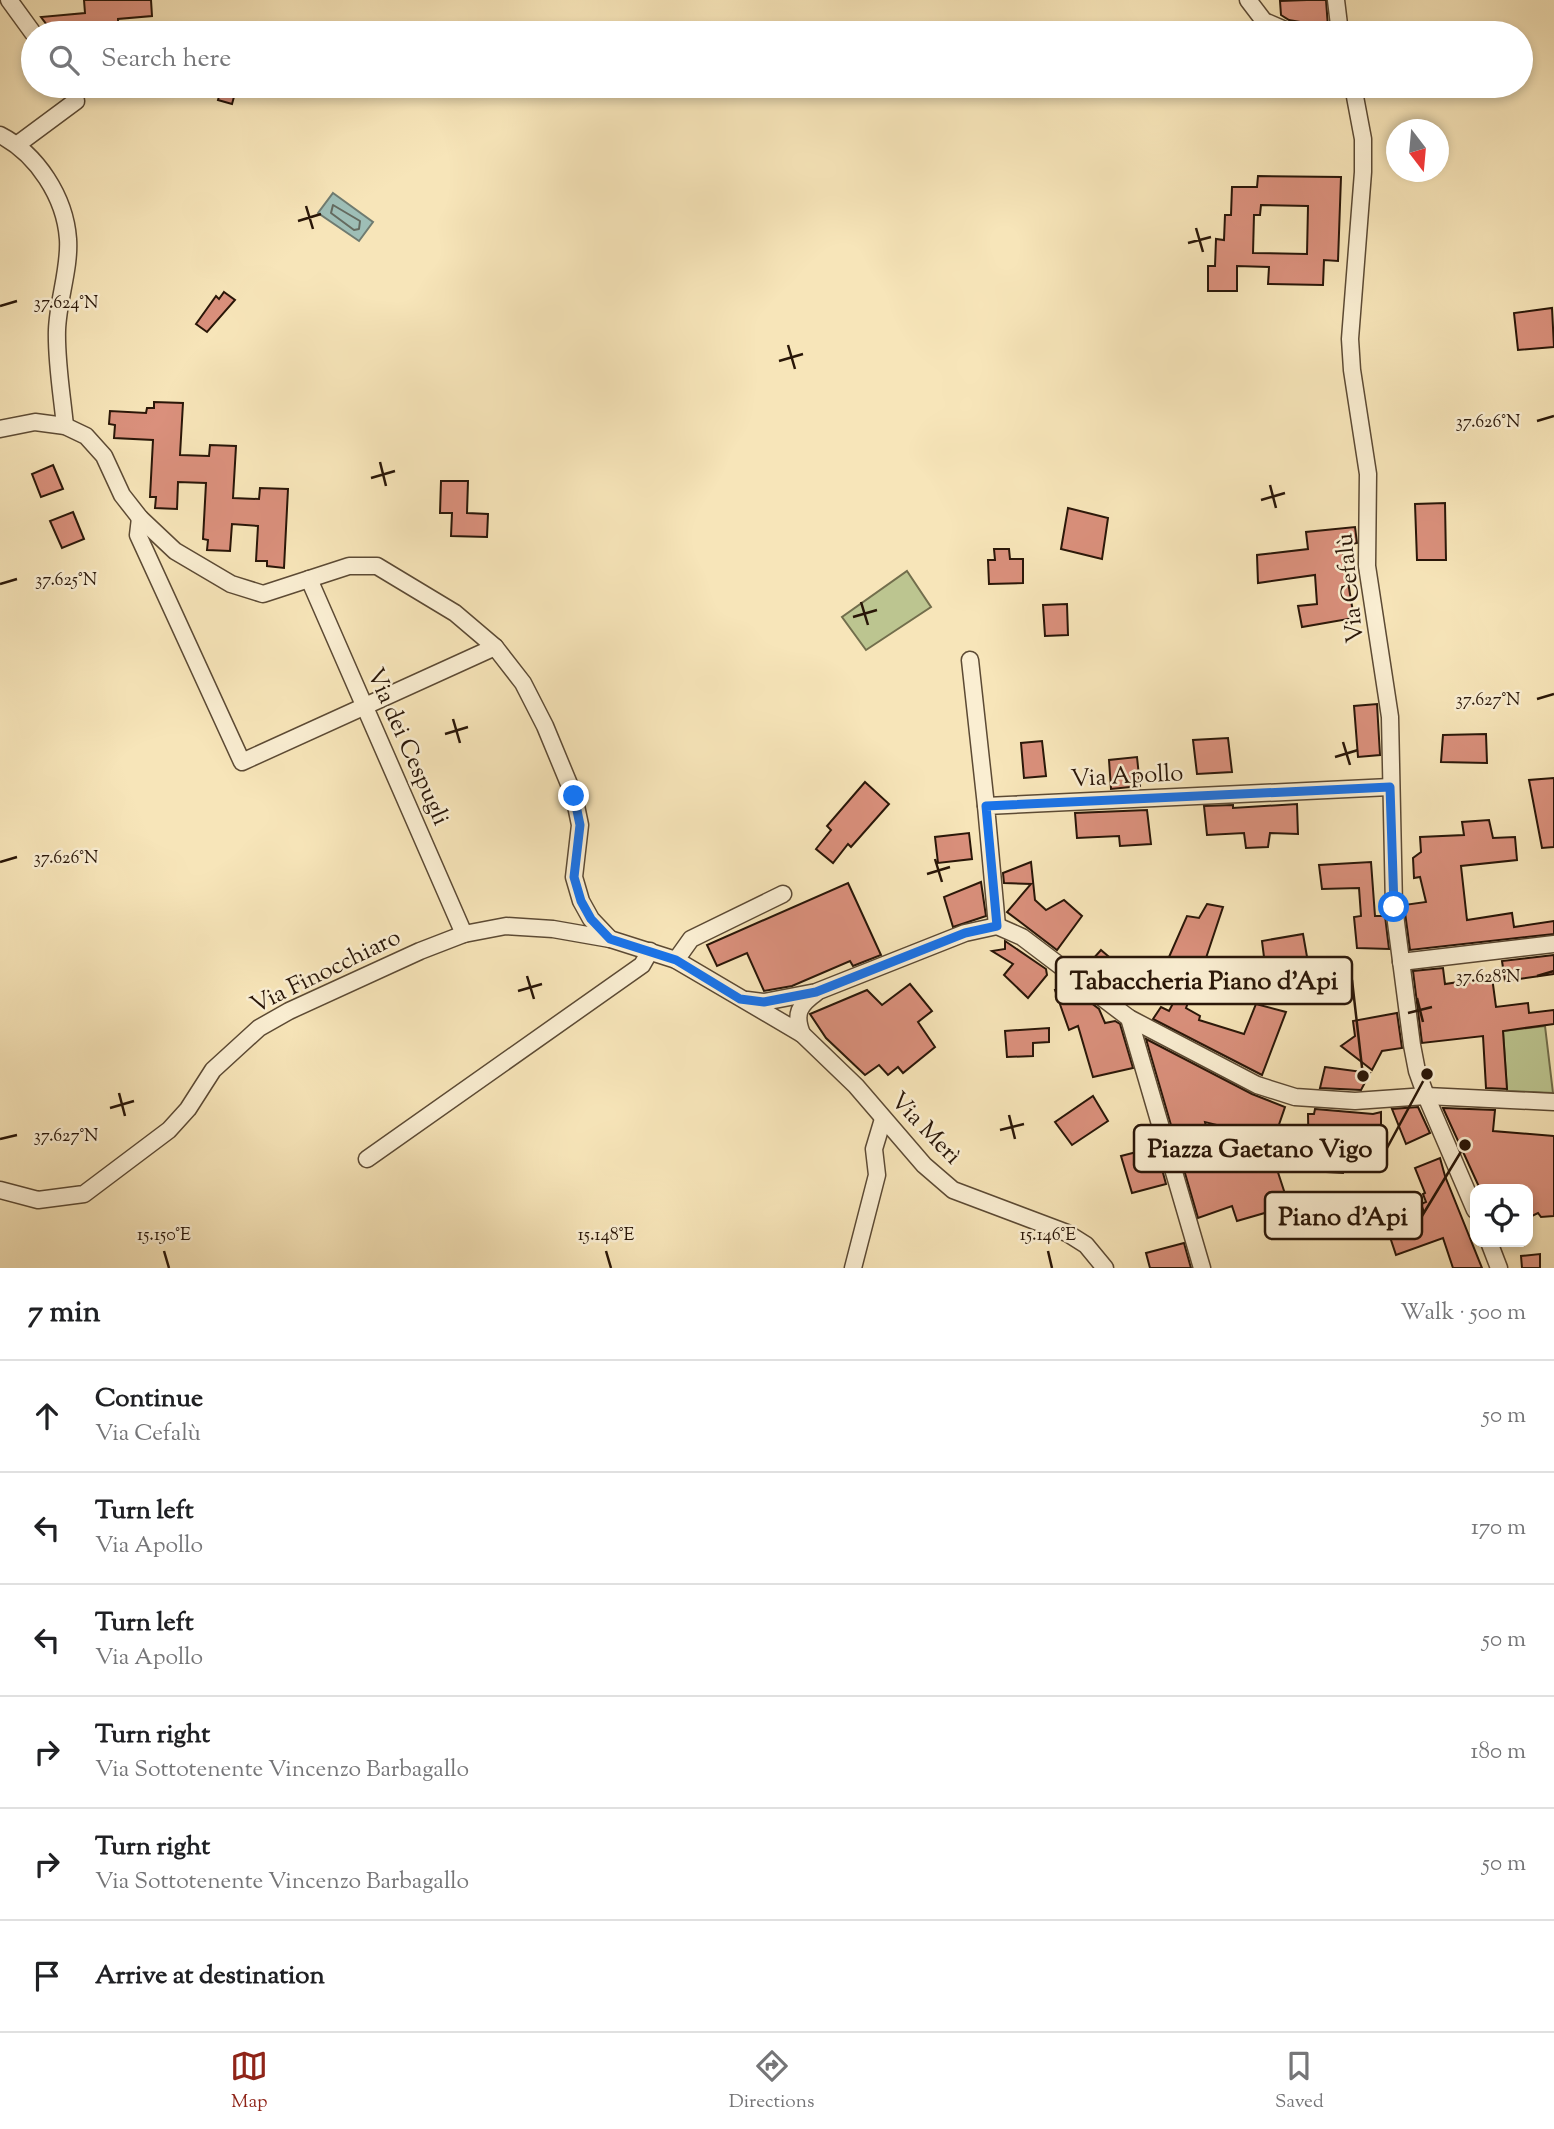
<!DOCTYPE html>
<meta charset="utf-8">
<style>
body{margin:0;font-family:"Sorts Mill Goudy",serif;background:#f6f6f6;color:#202124}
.controls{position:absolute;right:21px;bottom:21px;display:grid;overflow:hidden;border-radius:14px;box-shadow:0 4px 10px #0003}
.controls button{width:63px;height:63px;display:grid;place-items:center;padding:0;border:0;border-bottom:2px solid #e0e0e0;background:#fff;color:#202124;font:35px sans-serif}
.compass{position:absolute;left:1386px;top:119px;width:63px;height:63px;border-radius:50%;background:#fff;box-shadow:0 4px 10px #0003;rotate:164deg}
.stop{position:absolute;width:21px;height:21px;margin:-16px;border:5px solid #1a73e8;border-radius:50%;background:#fff}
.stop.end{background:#1a73e8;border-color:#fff;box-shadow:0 2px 7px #0008}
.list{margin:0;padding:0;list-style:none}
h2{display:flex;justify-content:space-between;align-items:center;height:91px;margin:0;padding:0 28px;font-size:30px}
h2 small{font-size:23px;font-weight:400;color:#757577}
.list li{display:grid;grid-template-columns:46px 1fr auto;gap:21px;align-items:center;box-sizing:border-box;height:112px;padding:0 28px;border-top:2px solid #e0e0e0}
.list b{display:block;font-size:26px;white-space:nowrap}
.list p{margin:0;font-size:23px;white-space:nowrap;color:#757577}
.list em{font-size:23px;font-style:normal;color:#757577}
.icon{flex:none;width:38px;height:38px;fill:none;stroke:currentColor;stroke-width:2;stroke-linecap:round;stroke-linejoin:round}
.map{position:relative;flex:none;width:1554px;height:1268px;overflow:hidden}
.search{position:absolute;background:#fff;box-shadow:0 4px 10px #0003;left:21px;right:21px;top:21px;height:77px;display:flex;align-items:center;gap:18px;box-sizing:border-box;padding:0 24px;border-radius:38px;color:#757577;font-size:26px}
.sheet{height:763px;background:#fff}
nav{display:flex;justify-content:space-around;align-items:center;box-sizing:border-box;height:98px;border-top:2px solid #e0e0e0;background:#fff;font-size:19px;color:#757577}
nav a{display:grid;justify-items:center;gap:4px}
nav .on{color:#8f2418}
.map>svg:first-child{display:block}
</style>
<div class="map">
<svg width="1554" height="1268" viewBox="0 0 1554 1268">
<rect width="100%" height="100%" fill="#f7e5b9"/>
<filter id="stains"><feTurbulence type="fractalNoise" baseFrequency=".00286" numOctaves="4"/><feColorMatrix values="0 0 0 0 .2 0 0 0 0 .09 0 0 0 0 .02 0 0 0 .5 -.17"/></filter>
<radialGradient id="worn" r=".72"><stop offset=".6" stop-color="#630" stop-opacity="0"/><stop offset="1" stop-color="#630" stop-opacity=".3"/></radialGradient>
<!-- green -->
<g fill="#bcc590" stroke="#726e4c" stroke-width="2">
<path d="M907,571L931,607L866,650L842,617Z"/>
<path d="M1545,1026L1553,1093L1507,1091L1503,1031Z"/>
</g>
<!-- water -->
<path fill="#9ebeb6" stroke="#6f7b70" stroke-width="2" d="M333,193L373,222L359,241L318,213Z"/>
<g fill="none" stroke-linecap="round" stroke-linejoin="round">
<!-- shore -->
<path stroke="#646a5f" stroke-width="2" d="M333,205L360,221L359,229L354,230L331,213Z"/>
</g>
<!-- building -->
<g fill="#da907c" stroke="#291608" stroke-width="2" fill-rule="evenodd">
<path d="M84,0H151L152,16L118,19V33H53L41,17L85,13Z"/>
<path d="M1307,0H1326L1328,27L1289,20L1281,15L1280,1Z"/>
<path d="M222,86H237L232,104L218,100Z"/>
<path d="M1258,176L1341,177L1338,261L1324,260L1323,285L1268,284L1269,267L1237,266V291H1208V266H1215L1216,239L1224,240L1225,215H1231L1232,187H1257ZM1261,205L1308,206L1307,254L1253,253L1254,215H1260Z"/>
<path d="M224,292L235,300L207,332L196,324L216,296L219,299Z"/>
<path d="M1552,308L1554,347L1518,350L1514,313Z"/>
<path d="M154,402L183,403L180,455L209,456L210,445L236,446L233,498L259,499L260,488L288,489L284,568L267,566V561H256L258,526L232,524L230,551L207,550L208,540L203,539L206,483L178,482L177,509L155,508L156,497H150L153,440L114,438L115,425L109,424L110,411L146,413L147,408H154Z"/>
<path d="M53,465L63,489L41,497L32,474Z"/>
<path d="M441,481H468L467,513L488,514L487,537L451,536L452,513H440Z"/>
<path d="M1445,503L1446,560H1417L1415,504Z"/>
<path d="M1068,508L1108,518L1102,559L1061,549Z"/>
<path d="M73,512L84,539L62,548L50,521Z"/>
<path d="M1355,527L1357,543L1342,546L1354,618L1302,627L1298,606L1317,604L1315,575L1258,583L1257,555L1308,549L1306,532Z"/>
<path d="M994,549H1009L1010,559H1023V583L989,584L988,560H995Z"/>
<path d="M1067,604L1068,635L1045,636L1043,605Z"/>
<path d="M1377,704L1380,755L1358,757L1354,706Z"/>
<path d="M1486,734L1487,763L1441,762L1443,735Z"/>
<path d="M1228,738L1232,772L1197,774L1193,740Z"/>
<path d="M1042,741L1046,776L1024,778L1021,743Z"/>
<path d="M1137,757L1140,786L1111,789L1109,760Z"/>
<path d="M1554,778V847L1542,848L1529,780Z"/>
<path d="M865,782L889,804L851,847L848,844L833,863L816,849L831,830L827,826Z"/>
<path d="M1297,804L1298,834L1270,833L1268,847L1246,848L1244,833L1207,835L1204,806L1233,805V808Z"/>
<path d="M1147,810L1151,844L1120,846L1119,836L1077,838L1075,813Z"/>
<path d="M1489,820L1493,838L1515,837L1517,860L1461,866L1467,920L1512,913L1514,927L1554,921V934L1410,950L1404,905L1426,902L1420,877L1414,878L1413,858L1421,852L1420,837L1464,835L1462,822Z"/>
<path d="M969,833L972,859L938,863L935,837Z"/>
<path d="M1031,862L1035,900L1046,910L1064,900L1082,916L1057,950L1007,912L1031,884L1004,883L1003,873Z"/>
<path d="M1371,862L1375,916H1385L1389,949L1357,948L1354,917L1361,916L1359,888L1322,889L1319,865Z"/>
<path d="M981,882L986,916L953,927L944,897Z"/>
<path d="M848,883L881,955L853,966L850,961L792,986L764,991L747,953L717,966L707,945Z"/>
<path d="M1207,904L1223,907L1202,970L1169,957L1187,916L1199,918Z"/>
<path d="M1303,934L1309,968L1293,969L1278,981H1267L1262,941Z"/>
<path d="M1005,941L1046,969L1047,975L1028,998L1004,975L1013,964L992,951L1005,949Z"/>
<path d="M1101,950L1123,969L1108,989L1083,970Z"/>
<path d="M1554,955V974L1505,981L1502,961Z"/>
<path d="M1443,968L1445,984L1492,977L1496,1007L1528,1003L1529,1013L1554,1010V1024L1503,1031L1507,1089L1486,1088L1483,1036L1422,1043L1413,971Z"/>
<path d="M910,984L932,1011L918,1022L935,1047L903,1073L898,1067L888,1075L879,1065L865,1075L826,1038L810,1014L867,990L882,1005Z"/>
<path d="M1069,986L1099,1009L1105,1023L1115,1021L1120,1024L1133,1068L1093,1077L1078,1026L1069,1030L1055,990Z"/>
<path d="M1179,992L1191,995L1186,1008L1200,1016L1199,1020L1244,1034L1256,1004L1286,1012L1262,1075L1153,1019L1161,1007L1169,1011Z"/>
<path d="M1397,1013L1402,1048L1382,1051L1372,1070L1341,1046L1355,1036L1353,1021Z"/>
<path d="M1049,1028V1042L1033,1043V1056L1007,1057L1005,1031Z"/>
<path d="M1146,1039L1252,1094L1285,1107L1274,1139L1205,1122L1214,1161L1270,1148L1289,1206L1237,1221L1232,1206L1198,1218Z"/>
<path d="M1325,1067L1370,1073L1361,1090L1320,1088Z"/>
<path d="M1093,1096L1108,1121L1072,1145L1055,1122Z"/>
<path d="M1418,1107L1430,1133L1406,1144L1392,1109Z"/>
<path d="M1443,1108L1495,1110L1493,1131L1554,1136V1216L1541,1217L1538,1213L1528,1218V1189H1480Z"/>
<path d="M1315,1109L1373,1114L1381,1112V1131H1372L1371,1141L1353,1139L1352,1144L1345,1143L1343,1173L1309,1171L1308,1114H1314Z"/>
<path d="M1156,1147L1166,1184L1132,1193L1121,1156Z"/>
<path d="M1440,1158L1445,1176L1482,1268H1453L1443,1238L1396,1255L1388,1231L1424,1212L1421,1204L1426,1202L1423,1194L1425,1193L1415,1168Z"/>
<path d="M1184,1243L1191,1268H1150L1146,1253Z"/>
<path d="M1540,1254V1268H1522L1521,1256Z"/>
</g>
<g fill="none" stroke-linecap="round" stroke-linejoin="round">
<defs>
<g id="minor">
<path d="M9,0L33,33"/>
<path d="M1248,0L1264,21L1292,33"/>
<path d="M1336,0L1340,33"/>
<path d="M1353,86L1363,139V172L1350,339L1352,370L1368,474L1367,566L1390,717L1394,907L1412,1045L1417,1071L1426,1096L1475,1210"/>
<path d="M0,135C37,154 65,197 68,239C70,268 58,300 57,330C56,361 62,395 65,426"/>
<path d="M18,144L76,101L72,86"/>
<path d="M0,429L35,422L65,426L86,436L104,456L122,495L140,518L175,551L231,584L263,594L349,566H377L455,613L495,647L523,683L545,726L574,796L580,825L574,877L581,901L591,919L610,939L676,960L802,1034L856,1086L924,1165L953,1190L1067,1233L1086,1245L1105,1268"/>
<path d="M140,518L138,535L242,762L495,647"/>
<path d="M309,579L464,934"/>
<path d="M970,660L986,806"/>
<path d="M997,926L986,806L1390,787"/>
<path d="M676,960L691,939L783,894"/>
<path d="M1401,962L1554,944"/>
<path d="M747,1000L764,1002L816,992L965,933L997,926L1022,937L1129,1018L1257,1085L1295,1097L1355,1101L1426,1096L1554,1102"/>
<path d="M1129,1018L1202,1268"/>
<path d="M802,1034C794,1014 799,1005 816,993"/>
<path d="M367,1159L642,965L650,951"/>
<path d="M0,1190L38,1200L84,1194L169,1130L188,1109L213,1070L259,1028L289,1011L420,951L464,934L506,926L553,929L610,939"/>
<path d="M1489,1242L1499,1268"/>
<path d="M853,1268L877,1175L874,1149L883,1119"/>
</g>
</defs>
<!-- minor casing -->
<use href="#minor" stroke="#5c4a34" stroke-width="19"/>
<!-- minor -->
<use href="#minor" stroke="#faeed2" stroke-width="16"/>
</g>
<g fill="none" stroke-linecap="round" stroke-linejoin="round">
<!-- route -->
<path stroke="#1a73e8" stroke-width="9" d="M574,796L580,825L574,877L581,901L591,919L610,939L676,960L740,999L764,1002L816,992L965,933L997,926L986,806L1390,787L1394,907"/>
</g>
<!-- ticks -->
<path fill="none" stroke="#291608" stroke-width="2.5" d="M306,206L313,229M298,221L321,214M1196,228L1203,252M1188,243L1211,237M0,306L17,301M788,345L795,369M779,361L803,354M1537,421L1554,416M380,462L386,486M371,478L395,471M1270,485L1276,508M1261,500L1285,493M0,584L17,579M861,602L868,625M853,617L877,610M1537,699L1554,694M453,719L460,743M445,734L468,727M1343,742L1350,765M1335,757L1358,750M935,859L942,882M0,862L17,857M927,874L950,867M527,976L534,999M1537,976L1554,971M518,991L542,984M1417,998L1423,1022M1408,1013L1432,1007M119,1093L125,1116M110,1108L134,1101M1009,1115L1015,1139M1000,1130L1024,1124M0,1139L17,1135M164,1251L169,1268M606,1251L611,1268M1048,1251L1052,1268"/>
<g text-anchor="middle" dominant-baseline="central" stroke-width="5" stroke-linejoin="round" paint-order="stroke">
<!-- street labels -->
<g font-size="24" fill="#291608" stroke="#faeed2">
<text transform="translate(1351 588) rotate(-96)">Via Cefalù</text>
<text transform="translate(407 747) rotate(66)">Via dei Cespugli</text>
<text transform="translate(1127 777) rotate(-3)">Via Apollo</text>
<text transform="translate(326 972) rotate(-26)">Via Finocchiaro</text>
<text transform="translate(925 1129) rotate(46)">Via Merì</text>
</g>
</g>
<g font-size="18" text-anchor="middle" fill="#291608" stroke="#faeed2" stroke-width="5" stroke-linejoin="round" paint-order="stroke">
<text x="66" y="308">37.624°N</text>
<text x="1488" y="427">37.626°N</text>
<text x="66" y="585">37.625°N</text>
<text x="1488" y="705">37.627°N</text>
<text x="66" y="863">37.626°N</text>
<text x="1488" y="982">37.628°N</text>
<text x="66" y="1141">37.627°N</text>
<text x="164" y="1240">15.150°E</text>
<text x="606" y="1240">15.148°E</text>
<text x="1048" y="1240">15.146°E</text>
</g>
<!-- callouts -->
<path fill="none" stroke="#291608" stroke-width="2.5" d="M1363 1076L1352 980M1427 1074L1387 1148M1465 1145L1422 1216"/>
<g fill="#291608" stroke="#faeed2" stroke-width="2.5">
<circle cx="1363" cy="1076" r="7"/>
<circle cx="1427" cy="1074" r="7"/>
<circle cx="1465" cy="1145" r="7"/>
</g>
<g fill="#faeed2" stroke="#291608" stroke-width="2.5">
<rect x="1056" y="957" width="296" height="47" rx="7"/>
<rect x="1134" y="1125" width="253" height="47" rx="7"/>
<rect x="1265" y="1192" width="157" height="47" rx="7"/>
</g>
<g font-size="26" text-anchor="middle" font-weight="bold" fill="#291608">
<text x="1204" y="989">Tabaccheria Piano d'Api</text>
<text x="1260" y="1157">Piazza Gaetano Vigo</text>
<text x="1343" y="1225">Piano d'Api</text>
</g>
<rect width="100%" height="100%" filter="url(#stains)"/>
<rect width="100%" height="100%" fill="url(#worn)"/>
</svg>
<div class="controls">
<button><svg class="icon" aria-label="locate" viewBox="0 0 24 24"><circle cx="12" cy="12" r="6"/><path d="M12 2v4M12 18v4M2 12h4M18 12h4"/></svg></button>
</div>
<svg class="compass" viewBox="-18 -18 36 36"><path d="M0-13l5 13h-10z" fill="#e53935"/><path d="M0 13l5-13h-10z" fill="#757577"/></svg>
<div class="stop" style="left:1394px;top:907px"></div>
<div class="stop end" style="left:574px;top:796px"></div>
<div class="search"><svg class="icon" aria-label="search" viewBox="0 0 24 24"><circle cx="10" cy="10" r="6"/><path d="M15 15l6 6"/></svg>Search here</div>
</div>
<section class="sheet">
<h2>7 min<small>Walk · 500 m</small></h2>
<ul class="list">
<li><svg class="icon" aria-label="ahead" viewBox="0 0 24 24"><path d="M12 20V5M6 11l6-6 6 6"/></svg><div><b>Continue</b><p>Via Cefalù</p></div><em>50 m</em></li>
<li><svg class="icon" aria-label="left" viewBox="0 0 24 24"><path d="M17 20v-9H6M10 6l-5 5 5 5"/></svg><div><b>Turn left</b><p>Via Apollo</p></div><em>170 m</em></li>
<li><svg class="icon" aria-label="left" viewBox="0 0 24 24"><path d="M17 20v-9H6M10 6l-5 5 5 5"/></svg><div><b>Turn left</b><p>Via Apollo</p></div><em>50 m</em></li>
<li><svg class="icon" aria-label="right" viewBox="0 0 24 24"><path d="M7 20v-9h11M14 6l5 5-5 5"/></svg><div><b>Turn right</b><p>Via Sottotenente Vincenzo Barbagallo</p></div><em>180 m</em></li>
<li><svg class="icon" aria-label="right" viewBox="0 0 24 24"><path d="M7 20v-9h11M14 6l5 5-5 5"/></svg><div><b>Turn right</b><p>Via Sottotenente Vincenzo Barbagallo</p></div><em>50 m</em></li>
<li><svg class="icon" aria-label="arrive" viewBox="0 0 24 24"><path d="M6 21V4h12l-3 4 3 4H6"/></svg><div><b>Arrive at destination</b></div></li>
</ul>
</section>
<nav>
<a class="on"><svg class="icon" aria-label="map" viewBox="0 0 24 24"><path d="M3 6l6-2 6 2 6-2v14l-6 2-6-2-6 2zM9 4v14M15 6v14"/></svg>Map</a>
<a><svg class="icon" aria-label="directions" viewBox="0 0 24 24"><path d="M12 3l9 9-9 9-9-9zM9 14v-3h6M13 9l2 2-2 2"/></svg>Directions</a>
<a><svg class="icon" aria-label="saved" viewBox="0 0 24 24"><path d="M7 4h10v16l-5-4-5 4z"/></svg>Saved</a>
</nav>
